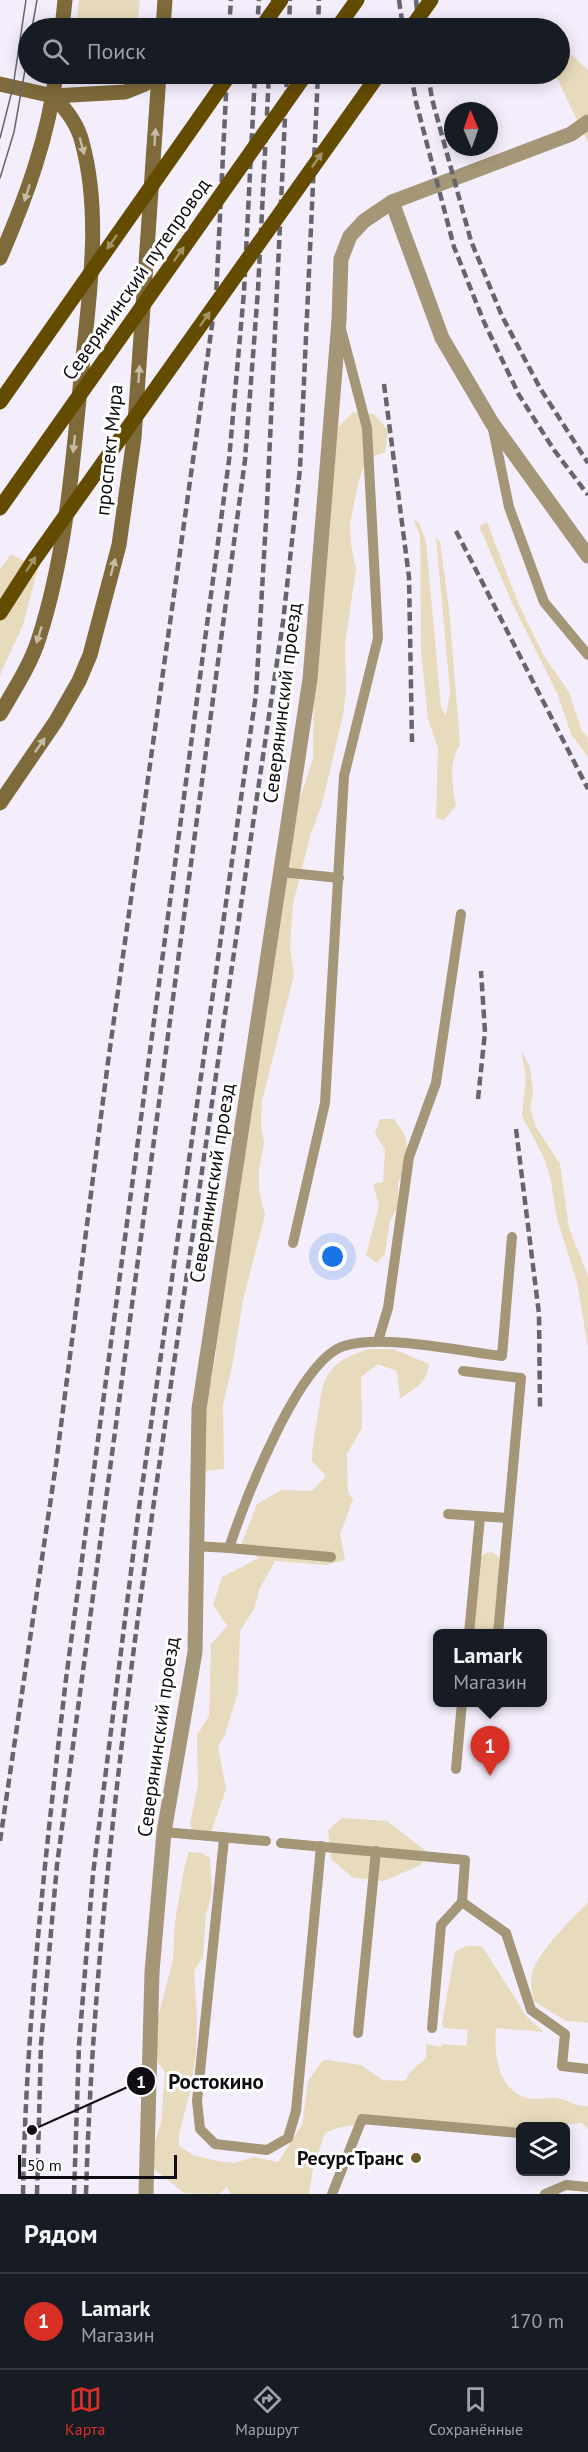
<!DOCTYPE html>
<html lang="ru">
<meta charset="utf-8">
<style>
body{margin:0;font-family:"PT Sans",sans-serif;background:#20242c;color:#f1f3f6}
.controls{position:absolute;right:18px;bottom:18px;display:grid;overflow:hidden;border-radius:9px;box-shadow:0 3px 15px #0003}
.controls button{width:54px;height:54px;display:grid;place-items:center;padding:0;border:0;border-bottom:2px solid #363941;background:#171b24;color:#f1f3f6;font:30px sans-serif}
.compass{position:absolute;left:444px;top:102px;width:54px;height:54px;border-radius:50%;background:#171b24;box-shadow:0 3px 15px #0003;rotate:358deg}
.scale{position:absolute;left:18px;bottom:15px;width:159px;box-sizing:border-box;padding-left:6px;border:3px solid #0f0c13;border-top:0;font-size:16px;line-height:21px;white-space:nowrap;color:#0f0c13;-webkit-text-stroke:4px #fff;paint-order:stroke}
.you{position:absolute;left:333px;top:1257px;width:21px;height:21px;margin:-15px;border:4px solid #fff;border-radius:50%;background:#1a73e8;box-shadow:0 0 0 9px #1a73e833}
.badge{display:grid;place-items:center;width:39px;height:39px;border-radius:50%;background:#d93025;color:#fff;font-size:20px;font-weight:700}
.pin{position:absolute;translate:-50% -50px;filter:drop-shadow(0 2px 3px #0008)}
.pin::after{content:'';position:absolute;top:32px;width:21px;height:18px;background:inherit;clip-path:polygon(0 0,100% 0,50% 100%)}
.popup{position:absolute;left:433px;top:1629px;width:114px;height:78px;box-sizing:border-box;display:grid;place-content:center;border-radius:9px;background:#171b24;filter:drop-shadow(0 2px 4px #0005);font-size:20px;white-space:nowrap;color:#9ea1a6}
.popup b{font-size:22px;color:#f1f3f6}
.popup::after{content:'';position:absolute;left:50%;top:100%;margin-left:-12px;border:12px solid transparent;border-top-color:#171b24}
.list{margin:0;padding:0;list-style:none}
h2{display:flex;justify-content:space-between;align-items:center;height:78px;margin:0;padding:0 24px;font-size:26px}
h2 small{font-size:20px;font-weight:400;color:#9ea1a6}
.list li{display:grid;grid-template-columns:39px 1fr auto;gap:18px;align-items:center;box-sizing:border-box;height:96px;padding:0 24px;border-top:2px solid #363941}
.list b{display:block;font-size:22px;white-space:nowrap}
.list p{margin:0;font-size:20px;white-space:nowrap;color:#9ea1a6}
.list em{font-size:20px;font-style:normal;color:#9ea1a6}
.icon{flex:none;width:33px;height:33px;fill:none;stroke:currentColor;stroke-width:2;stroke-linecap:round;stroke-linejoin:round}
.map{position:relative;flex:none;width:588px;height:2194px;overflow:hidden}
.search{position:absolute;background:#171b24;box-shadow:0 3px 15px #0003;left:18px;right:18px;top:18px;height:66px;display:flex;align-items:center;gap:15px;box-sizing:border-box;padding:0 21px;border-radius:33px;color:#9ea1a6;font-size:22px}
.sheet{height:174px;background:#171b24}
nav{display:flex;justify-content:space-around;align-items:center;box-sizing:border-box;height:84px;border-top:2px solid #363941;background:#171b24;font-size:16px;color:#9ea1a6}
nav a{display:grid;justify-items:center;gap:3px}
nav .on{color:#d93025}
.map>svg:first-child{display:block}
</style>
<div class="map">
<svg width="588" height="2194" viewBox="0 0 588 2194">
<rect width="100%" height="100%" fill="#f4eefc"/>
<!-- green -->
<g fill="#e8dbbd">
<path d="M79,0H140L137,28H76Z"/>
<path d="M560,44L588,70V143L555,74H560Z"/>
<path d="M353,412L374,414L388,430L385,452L366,460L359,480L350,523L351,544L356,569L345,645L346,692L343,715L323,800L309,840L293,904L290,946L294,975L262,1101L261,1123L264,1143L259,1169V1190L265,1215L243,1300L233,1362L223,1405L224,1469L206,1471L205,1505L201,1501L193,1461L212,1377L216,1353L215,1331L255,1091L299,801L313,759L314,678L338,427Z"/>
<path d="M413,519L419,523L426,541L441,707L446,716L450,692L436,537L440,542L449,608L460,744C448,767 452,781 456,806L444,820L436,818L438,748L428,719L421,652L420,535Z"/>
<path d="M487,522L519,605L544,656L569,692L582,731L588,738V757L571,734L557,693L512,603L479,526Z"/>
<path d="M11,554L38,568L23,625L0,675V569Z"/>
<path d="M521,1049L530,1068L533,1091L530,1109L536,1127L560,1164L569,1228L588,1276V1348L577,1282L557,1219L550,1176L542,1154L522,1116L526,1078Z"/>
<path d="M380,1119H394L405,1135L411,1168L398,1182V1206L390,1221L385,1254L377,1263L366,1255L379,1205L373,1184L383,1182L385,1150L375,1133Z"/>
<path d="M368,1349H393L429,1364C428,1381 414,1390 400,1398L397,1371L378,1364L361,1377L362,1428L347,1454L348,1492L353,1500L340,1534L345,1560L326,1565L275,1561L260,1588L254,1609L240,1631L238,1693L224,1737L218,1746L226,1789L211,1832H192L190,1823L198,1785L197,1735L209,1716L211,1644L227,1626L213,1605L222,1577L259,1558L241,1545L257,1504L281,1490L312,1491L326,1476L312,1461C312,1443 316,1427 319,1409C323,1371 332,1362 368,1349Z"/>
<path d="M492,1552L499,1557L501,1567L495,1633L471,1634L479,1559L485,1553Z"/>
<path d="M342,1818L387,1821L426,1851L421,1865L384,1881L353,1878L331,1859L328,1830Z"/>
<path d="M189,1852L202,1853L210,1858L212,1893L206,1914L203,1957L194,1971L197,2018L196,2054L190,2092L179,2134V2146L193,2155L217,2161L234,2163L254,2157L278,2162L302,2125L308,2081L322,2061L327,2060L361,2065L383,2080L405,2081L410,2072L426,2058V2044L441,2047L442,2044L466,2046L468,2030L444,2028L442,2023L455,1951L467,1946H482L527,2017L544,2032L496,2028C494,2052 497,2087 524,2097C533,2101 547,2097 557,2098C569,2100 575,2107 588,2106V2129L582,2123L500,2129L390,2119L337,2128L325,2133L313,2169L309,2194H231L227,2187L219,2194L184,2193L156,2171L150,2159L161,2123L165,2072L156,2060L153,2036L173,1960L175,1922L184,1869Z"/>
<path d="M588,1902V2023L566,2021L534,2001C532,1992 530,1983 532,1973C539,1950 571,1920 588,1902Z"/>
</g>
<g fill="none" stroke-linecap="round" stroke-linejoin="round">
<!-- service -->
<g stroke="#a49677" stroke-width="10">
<path d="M493,429L509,507L544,602L588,655"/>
<path d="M281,872L339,878"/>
<path d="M293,1243L325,1103L344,776L378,638L367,428L341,329"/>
<path d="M378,1341L388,1308L409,1157L436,1083L461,914"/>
<path d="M463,1371L521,1378L498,1634"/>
<path d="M448,1514L508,1518"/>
<path d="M195,1546L229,1548C244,1503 298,1360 344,1346C383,1334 460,1351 502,1356L512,1237"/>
<path d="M229,1548L331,1557"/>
<path d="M469,1634L480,1517"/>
<path d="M456,1769L462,1702"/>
<path d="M164,1832L266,1841"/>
<path d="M224,1839L197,2101L200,2129L215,2144L267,2150L288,2138L296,2111L321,1846"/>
<path d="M281,1843L465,1860L462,1902L506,1933L531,2010L565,2034L562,2066L588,2069"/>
<path d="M432,2028L441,1925L462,1902"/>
<path d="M358,2033L376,1851"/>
<path d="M332,2194L362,2119L520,2133"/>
<path d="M545,2194L566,2185L588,2187"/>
</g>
<!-- minor -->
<g stroke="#a49677" stroke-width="15">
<path d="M392,202L442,338L492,423L588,556"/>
<path d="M146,2194L152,1972L164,1832L195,1652L199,1409L310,679L339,320L341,259L350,236L364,221L392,202L571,134L588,122"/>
</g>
<!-- secondary -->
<g stroke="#7e6a3a" stroke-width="15">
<path d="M62,28L65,0"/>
<path d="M163,28L165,0"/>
<path d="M0,84L53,96L125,92L145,84L153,74"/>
<path d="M0,258C26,198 48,138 56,74"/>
<path d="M0,714C14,690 31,664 39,638C67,551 73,458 82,368C89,295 102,215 82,142C78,125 65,108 53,96"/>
<path d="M0,803L56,721L79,681L90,655L119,545L134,438L159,74"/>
</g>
<!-- primary -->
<path stroke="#634b00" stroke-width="15" d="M337,28L357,0"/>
<!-- tram -->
<g stroke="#68646d" stroke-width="1.5">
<path d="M32,28L37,0"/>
<path d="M0,138L13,87L26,0"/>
<path d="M0,178L14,132L28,53"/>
</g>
<!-- rail -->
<g stroke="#68646d" stroke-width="4.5" stroke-dasharray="9 4.5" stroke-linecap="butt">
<path d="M399,0L403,28"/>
<path d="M416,0L419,28"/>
<path d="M229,28L231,0"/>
<path d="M257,28L259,0"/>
<path d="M272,28L273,0"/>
<path d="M289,28L290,0"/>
<path d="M318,28L319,0"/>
<path d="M411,74L416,102L454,247L484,322L519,395L554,450L588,495"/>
<path d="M428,74L432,99L471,241L502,316L540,388L588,463"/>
<path d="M384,384L409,577L412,742"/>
<path d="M456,531L588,789"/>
<path d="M478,1099L485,1032L481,971"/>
<path d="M516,1129L539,1314L540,1408"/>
<path d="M0,1841L56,1464L108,1062L216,297L227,74"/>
<path d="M23,2194C26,2022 46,1850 66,1679L229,460L244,292L255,74"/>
<path d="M37,2194L41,2044L57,1865L245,460L258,290L269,74"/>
<path d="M74,2194L79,2045L93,1874L139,1508L256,694L267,504L287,74"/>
<path d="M86,2194C94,1915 134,1638 174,1363C210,1116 246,869 283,622L300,469L318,74"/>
</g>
<!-- primary-bridge -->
<g stroke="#634b00" stroke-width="15">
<path d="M261,28L281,0"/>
<path d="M411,28L431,0"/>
<path d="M0,402L230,74"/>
<path d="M0,508L306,74"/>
<path d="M0,613L34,560L379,74"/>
</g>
</g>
<!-- one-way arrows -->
<defs><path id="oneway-solid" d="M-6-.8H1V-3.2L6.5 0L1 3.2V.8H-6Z" transform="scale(1.5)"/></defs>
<g fill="#c5bca6">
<use href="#oneway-solid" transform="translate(155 137) rotate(-86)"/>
<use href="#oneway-solid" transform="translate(82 146) rotate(75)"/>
<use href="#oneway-solid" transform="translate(27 193) rotate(108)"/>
<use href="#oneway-solid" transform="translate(139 374) rotate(-86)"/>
<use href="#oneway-solid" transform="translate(74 444) rotate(96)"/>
<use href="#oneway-solid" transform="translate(113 567) rotate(-75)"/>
<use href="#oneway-solid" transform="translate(39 635) rotate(108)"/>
<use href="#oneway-solid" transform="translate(40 745) rotate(-55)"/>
</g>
<g fill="#a19366">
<use href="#oneway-solid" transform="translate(317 160) rotate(-55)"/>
<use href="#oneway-solid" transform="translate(112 242) rotate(125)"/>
<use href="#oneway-solid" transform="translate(179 254) rotate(-55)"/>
<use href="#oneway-solid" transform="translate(205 319) rotate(-55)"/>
<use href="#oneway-solid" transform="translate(31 564) rotate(-57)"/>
</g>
<!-- markers -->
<circle fill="#6e5a29" stroke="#fff" stroke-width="2" cx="416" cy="2158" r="6"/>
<g text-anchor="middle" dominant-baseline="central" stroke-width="6" stroke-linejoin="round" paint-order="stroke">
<!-- street labels -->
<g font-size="20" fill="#0f0c13" stroke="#fff">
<text transform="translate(136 279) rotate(-55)">Северянинский путепровод</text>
<text transform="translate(109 450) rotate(-84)">проспект Мира</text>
<text transform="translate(282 703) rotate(-83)">Северянинский проезд</text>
<text transform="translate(212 1183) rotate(-81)">Северянинский проезд</text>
<text transform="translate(158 1737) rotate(-82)">Северянинский проезд</text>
</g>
<!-- poi labels -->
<g font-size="20" font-weight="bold" fill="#0f0c13" stroke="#fff" text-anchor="end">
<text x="404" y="2158">РесурсТранс</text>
</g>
</g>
<!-- callouts -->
<path fill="none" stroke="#0f0c13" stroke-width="2" d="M32 2130L141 2081"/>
<g fill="#0f0c13" stroke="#fff" stroke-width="2">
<circle cx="32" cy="2130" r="6"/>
<circle cx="141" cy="2081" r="15"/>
</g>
<g font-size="18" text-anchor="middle" font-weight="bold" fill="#fff">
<text x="141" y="2088">1</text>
</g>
<g font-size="21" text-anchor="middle" font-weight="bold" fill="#0f0c13" stroke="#fff" stroke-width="6" stroke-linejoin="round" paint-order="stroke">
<text x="216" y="2089">Ростокино</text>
</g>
</svg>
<div class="controls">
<button><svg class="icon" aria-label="layers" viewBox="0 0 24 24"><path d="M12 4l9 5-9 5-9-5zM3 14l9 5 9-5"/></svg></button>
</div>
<svg class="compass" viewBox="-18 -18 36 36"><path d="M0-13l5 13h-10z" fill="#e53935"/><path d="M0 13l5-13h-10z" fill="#9ea1a6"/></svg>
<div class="scale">50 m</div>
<div class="you"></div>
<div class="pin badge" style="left:490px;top:1776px">1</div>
<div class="popup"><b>Lamark</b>Магазин</div>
<div class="search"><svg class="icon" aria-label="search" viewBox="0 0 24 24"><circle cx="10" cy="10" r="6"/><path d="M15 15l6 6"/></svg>Поиск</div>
</div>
<section class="sheet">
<h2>Рядом<small></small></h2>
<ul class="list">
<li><span class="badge">1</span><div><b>Lamark</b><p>Магазин</p></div><em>170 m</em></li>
</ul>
</section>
<nav>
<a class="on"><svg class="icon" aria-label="map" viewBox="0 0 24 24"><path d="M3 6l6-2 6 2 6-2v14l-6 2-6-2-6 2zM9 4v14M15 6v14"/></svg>Карта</a>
<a><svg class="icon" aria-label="directions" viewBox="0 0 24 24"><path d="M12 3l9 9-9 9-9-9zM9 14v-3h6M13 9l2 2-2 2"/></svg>Маршрут</a>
<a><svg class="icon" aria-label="saved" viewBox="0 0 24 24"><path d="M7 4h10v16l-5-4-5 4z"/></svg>Сохранённые</a>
</nav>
